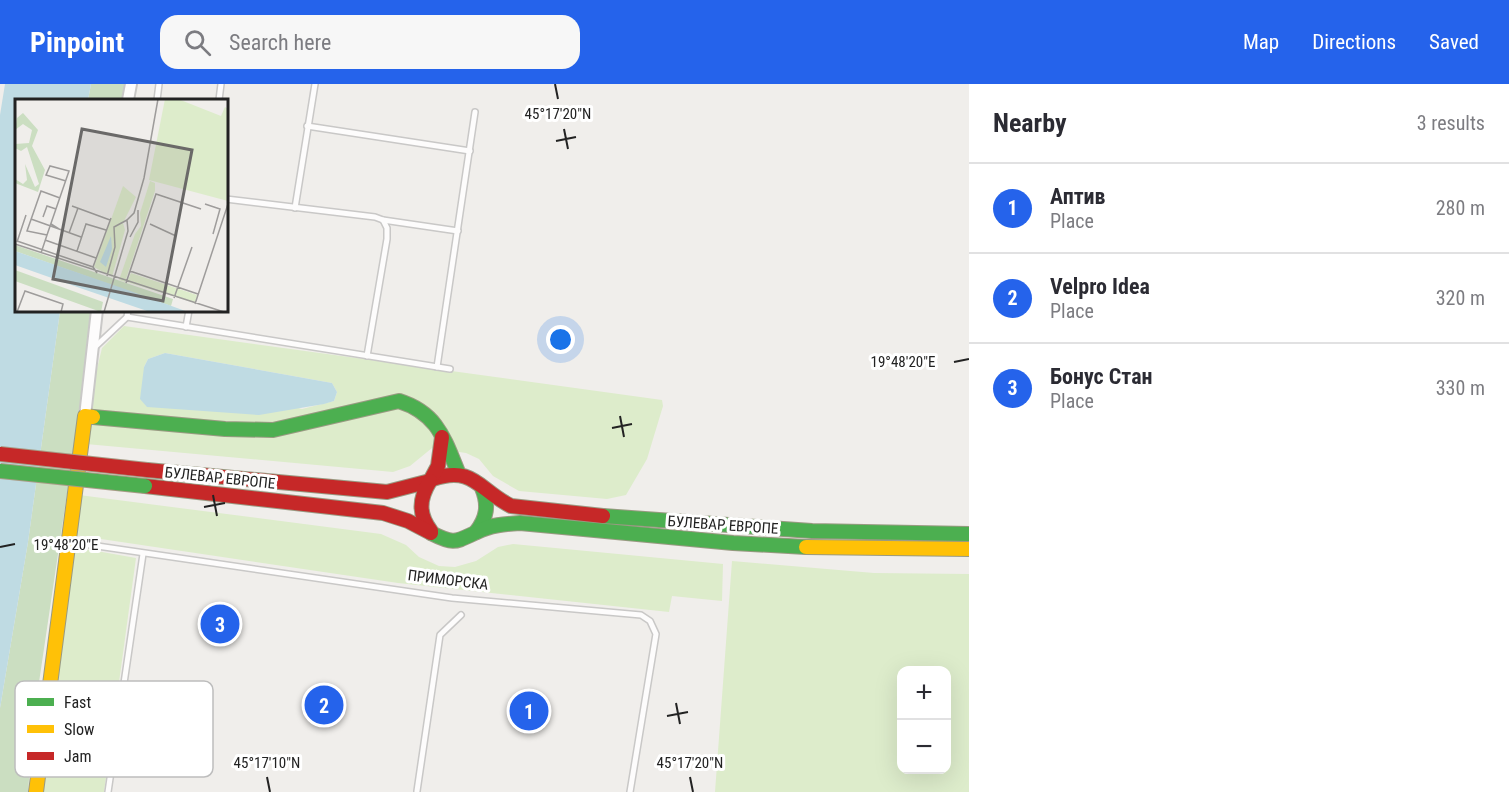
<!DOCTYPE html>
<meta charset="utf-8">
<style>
body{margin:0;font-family:"Roboto Condensed",sans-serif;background:#f7f7f7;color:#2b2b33}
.controls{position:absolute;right:18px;bottom:18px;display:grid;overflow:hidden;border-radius:12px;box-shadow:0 6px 24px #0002}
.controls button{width:54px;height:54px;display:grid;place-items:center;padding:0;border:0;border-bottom:2px solid #e1e1e2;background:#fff;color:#2b2b33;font:30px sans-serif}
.you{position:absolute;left:561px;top:256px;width:21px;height:21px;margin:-15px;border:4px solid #fff;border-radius:50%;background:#1a73e8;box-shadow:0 0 0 9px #1a73e833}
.badge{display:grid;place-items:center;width:39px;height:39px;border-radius:50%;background:#2563eb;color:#fff;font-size:20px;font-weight:700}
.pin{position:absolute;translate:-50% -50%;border:3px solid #fff;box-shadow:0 2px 6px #0006}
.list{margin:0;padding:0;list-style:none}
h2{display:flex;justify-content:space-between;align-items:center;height:78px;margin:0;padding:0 24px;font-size:26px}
h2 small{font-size:20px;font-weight:400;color:#7c7c81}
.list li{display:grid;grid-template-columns:39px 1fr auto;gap:18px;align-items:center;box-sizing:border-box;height:90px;padding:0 24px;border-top:2px solid #e1e1e2}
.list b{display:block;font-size:22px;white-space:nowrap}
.list p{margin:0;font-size:20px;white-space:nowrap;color:#7c7c81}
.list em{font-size:20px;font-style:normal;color:#7c7c81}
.icon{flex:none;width:33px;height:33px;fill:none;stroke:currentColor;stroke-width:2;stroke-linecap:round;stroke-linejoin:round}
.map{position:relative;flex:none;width:969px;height:708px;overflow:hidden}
header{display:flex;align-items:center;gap:36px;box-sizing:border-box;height:84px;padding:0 30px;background:#2563eb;color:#fff}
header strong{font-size:28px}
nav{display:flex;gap:33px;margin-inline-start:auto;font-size:21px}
.search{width:420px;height:54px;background:#f7f7f7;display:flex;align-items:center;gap:15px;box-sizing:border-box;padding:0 21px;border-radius:18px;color:#7c7c81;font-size:22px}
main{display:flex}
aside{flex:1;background:#fff}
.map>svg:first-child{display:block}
</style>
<header>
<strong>Pinpoint</strong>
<div class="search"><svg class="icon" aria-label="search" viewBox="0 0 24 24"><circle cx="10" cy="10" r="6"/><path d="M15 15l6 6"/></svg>Search here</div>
<nav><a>Map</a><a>Directions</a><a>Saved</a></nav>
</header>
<main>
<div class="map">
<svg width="969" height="708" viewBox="0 0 969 708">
<rect width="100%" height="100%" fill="#f0eeeb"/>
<!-- grass -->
<g fill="#ddeccb" fill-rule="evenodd">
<path d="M124,242L662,316L663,322L647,375L626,411L607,415L519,407L493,392L479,375L466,369L432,364L410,382L393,388L86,360L96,289L102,264ZM165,269L332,299L337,308L334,317L302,325L144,283L148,275Z"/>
<path d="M79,411L381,450L406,461L419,473L439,482L455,483L476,477L498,463L513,460L723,480L722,517L672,512L669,528L398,499L74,451Z"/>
<path d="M74,463L136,474L104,708H42Z"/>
<path d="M732,477L874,489L969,490V708H715ZM946,586V686H902V586Z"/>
</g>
<!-- forest -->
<g fill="#cbdec1">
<path d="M91,0H127L124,16H88Z"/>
<path d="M60,227H94L34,632L28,708H0V624L28,458Z"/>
</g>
<!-- water -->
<g fill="#bfdbe3">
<path d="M5,0H91L88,16H16V226L60,227L28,458L0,624V31Z"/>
<path d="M165,269L332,299L337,308L334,317L324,320L259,331L147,323L140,315L144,283L148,275Z"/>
</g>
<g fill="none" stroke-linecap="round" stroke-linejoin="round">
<defs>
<g id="lane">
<path d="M157,16L159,0"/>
<path d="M219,16L221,0"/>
<path d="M307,42L470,67"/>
<path d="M226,115L375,133L383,136L387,144V155L367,272"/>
<path d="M295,124L315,0"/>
<path d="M383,136L458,147"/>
<path d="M127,233L450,285"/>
<path d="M186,243L189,226"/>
<path d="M95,263L127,233L128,226"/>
<path d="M437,283L475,28"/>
<path d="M70,458L452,514L641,531L650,537L656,550L630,708"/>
<path d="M417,707L440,551L461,531"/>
<path d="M108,708L143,470"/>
</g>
<g id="street">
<path d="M128,16L131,0"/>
<path d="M85,332L97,226"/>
</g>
<g id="fast">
<path d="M93,333L225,345L273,346L399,317C437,329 444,354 458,388"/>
<path d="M603,432L812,447L969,450"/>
<path d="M476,448C487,434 489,421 482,404"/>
<path d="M431,449C455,461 455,458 477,448C490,441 505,440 520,439L733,459L806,463"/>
</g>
<g id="slow">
<path d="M806,463L969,465"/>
<path d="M36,708L85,332L93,333"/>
</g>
<g id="jam">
<path d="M147,386L387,408L430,397"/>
<path d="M433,395C473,381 479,406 511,422L603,432"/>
<path d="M430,397L438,382L442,353"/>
<path d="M430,397C419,415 418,430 431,447"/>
<path d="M145,402L383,429L408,437L431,449"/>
</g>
</defs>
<!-- lane casing -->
<use href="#lane" stroke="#c9c8c7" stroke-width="8"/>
<!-- street casing -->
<use href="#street" stroke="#c9c8c7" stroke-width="14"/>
<!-- fast casing -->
<use href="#fast" stroke="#999a82" stroke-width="16"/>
<!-- slow casing -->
<use href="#slow" stroke="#999a82" stroke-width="16"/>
<!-- jam casing -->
<use href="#jam" stroke="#999a82" stroke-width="16"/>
<!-- lane -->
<use href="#lane" stroke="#fdfcfc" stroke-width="5"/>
<!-- street -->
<use href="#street" stroke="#fdfcfc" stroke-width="10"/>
<!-- fast -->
<use href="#fast" stroke="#4caf50" stroke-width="14"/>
<!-- slow -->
<use href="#slow" stroke="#ffc107" stroke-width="14"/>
<!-- jam -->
<use href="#jam" stroke="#c62828" stroke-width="14"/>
<defs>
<path id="fast-bridge" d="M0,387L145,402"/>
<path id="jam-bridge" d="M0,370L147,386"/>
</defs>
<!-- fast-bridge casing -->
<use href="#fast-bridge" stroke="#a79c86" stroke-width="16" stroke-linecap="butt"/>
<!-- jam-bridge casing -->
<use href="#jam-bridge" stroke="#a79c86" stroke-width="16" stroke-linecap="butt"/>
<!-- fast-bridge -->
<use href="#fast-bridge" stroke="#4caf50" stroke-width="14"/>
<!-- jam-bridge -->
<use href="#jam-bridge" stroke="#c62828" stroke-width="14"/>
</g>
<!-- ticks -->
<path fill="none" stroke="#222" stroke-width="2" d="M555,0L558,15M564,45L568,65M556,57L576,53M954,278L969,275M620,332L624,353M612,344L632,340M213,411L217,432M204,423L225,419M0,463L15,460M676,619L680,640M667,632L688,628M267,693L270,708M690,693L693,708"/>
<g text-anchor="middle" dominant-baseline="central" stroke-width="6" stroke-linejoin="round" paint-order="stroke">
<!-- street labels -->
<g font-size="15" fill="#222" stroke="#fff">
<text transform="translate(220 394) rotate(6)">БУЛЕВАР ЕВРОПЕ</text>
<text transform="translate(723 441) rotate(4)">БУЛЕВАР ЕВРОПЕ</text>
<text transform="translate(448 496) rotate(7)">ПРИМОРСКА</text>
</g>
</g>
<!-- overview -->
<g transform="translate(15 15)">
<rect width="213" height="213" fill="#f0eeeb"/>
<path d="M150,0H163L206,17L210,8L213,10V102L134,81ZM135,82L140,84V92L110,183L104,181L120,135L126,127L125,114ZM108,87L121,98L108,124L110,131L97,178L79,168ZM116,174L182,196L180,204L112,183Z" fill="#ddeccb"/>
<path d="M8,14L23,31L17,47L30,71L23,93L0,84V80L8,85L12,81L10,65L20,88L24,85L12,48L6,52L0,49V45L14,44L17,31L8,25L0,31L2,19ZM0,146L158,200L156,207L0,152ZM0,171L88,203L86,213L0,182Z" fill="#cbdec1"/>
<path d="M96,137L97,150L91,168L85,163ZM0,152L110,190L173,213H135L65,189L0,166Z" fill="#bfdbe3"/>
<path fill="none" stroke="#9e9c9b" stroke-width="1.5" d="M190,105L205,110L198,135M57,107L95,121M28,118L32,107L41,110M16,120L44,130L36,125M135,125L161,137M44,130L66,138M54,134L63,109M32,136L12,132L26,92L45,99M115,138L123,123V111M30,141L81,159M2,142L78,168L82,174M2,143L11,116M0,145L209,213M62,152L71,125L91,131M26,154L32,136L54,72L35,67L31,76L51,82M78,168L96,119M115,172L183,195M92,177L100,148L99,128L112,121M111,184L141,95L186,110M159,199L177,148M180,205L213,105M2,213L10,192L48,205L46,213M89,213L113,132L112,121L119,114L129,79L143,0"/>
<path fill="#6a6968" fill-opacity="0.15" stroke="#6a6968" stroke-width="3" d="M67,30L177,51L148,202L38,180Z"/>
<rect width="213" height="213" fill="none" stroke="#222" stroke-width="3"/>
</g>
<!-- legend -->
<rect x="15" y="597" width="198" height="96" rx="9" fill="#fff" stroke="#bdbdbd" stroke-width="1.5"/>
<rect x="27" y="614" width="27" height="8" fill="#4caf50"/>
<rect x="27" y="641" width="27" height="8" fill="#ffc107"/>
<rect x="27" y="668" width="27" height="8" fill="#c62828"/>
<g font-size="16" fill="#222">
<text x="64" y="624">Fast</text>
<text x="64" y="651">Slow</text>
<text x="64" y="678">Jam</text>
</g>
<g font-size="15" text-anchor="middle" fill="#222" stroke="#fff" stroke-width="6" stroke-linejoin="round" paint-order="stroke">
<text x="558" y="35">45°17'20"N</text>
<text x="903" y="283">19°48'20"E</text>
<text x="66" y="466">19°48'20"E</text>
<text x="267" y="684">45°17'10"N</text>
<text x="690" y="684">45°17'20"N</text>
</g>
</svg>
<div class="controls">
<button>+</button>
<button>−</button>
</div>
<div class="you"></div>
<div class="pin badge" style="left:529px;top:627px">1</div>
<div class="pin badge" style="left:324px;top:621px">2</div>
<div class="pin badge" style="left:220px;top:540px">3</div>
</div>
<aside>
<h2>Nearby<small>3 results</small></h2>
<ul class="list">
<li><span class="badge">1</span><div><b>Аптив</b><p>Place</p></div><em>280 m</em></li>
<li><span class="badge">2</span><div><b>Velpro Idea</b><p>Place</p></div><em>320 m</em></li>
<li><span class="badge">3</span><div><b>Бонус Стан</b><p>Place</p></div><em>330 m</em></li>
</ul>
</aside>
</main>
